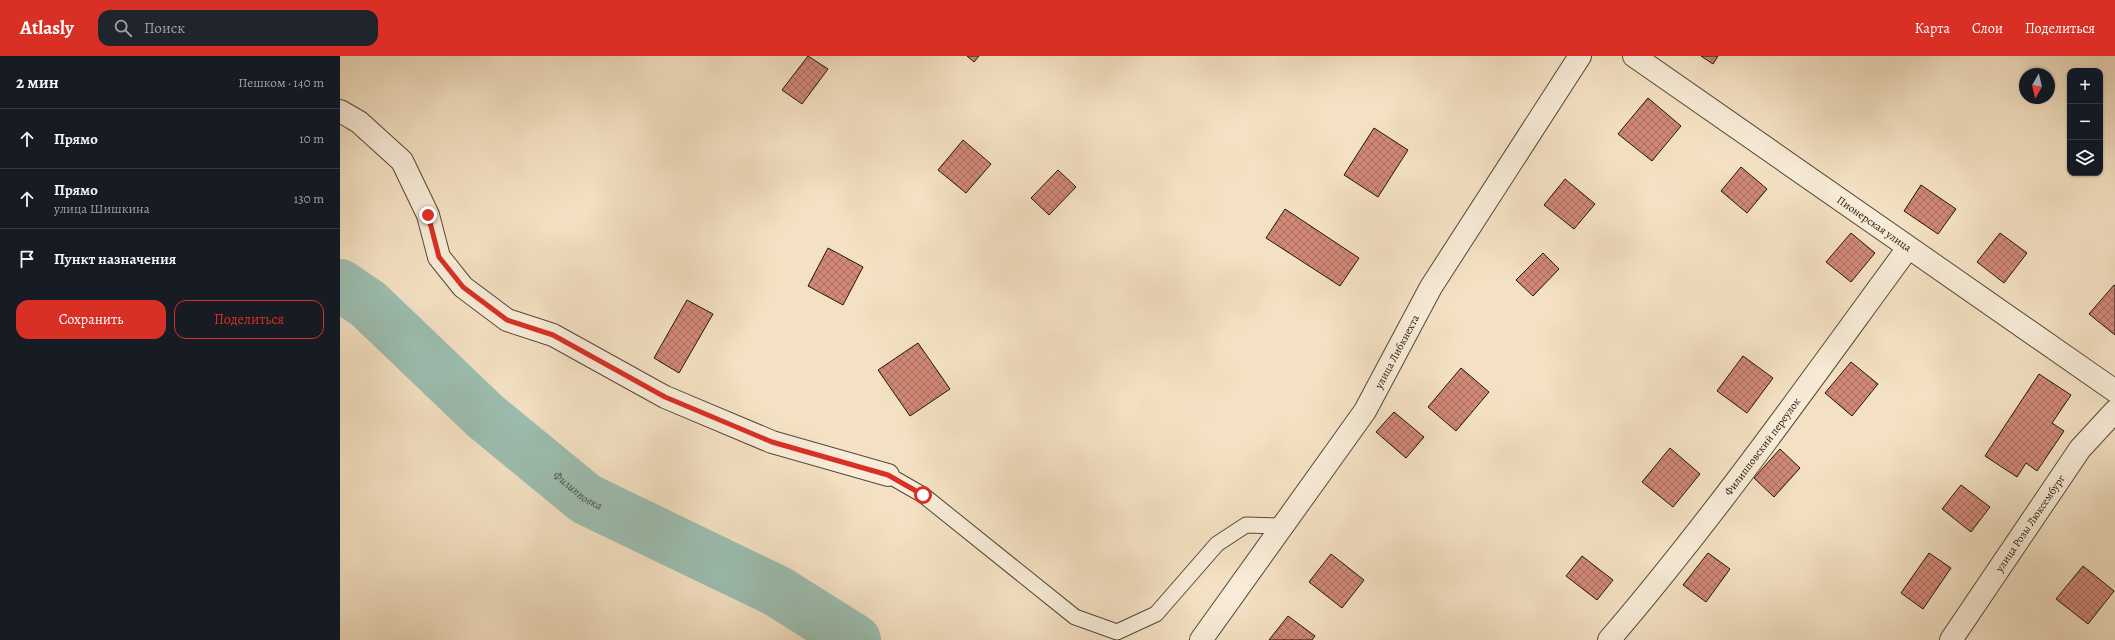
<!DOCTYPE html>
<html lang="ru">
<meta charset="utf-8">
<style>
body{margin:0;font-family:Alegreya,serif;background:#20242c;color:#f1f3f6}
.controls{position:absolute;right:12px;top:12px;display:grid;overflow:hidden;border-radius:8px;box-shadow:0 1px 3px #0004}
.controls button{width:36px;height:36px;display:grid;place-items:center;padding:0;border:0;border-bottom:1px solid #363941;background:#171b24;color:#f1f3f6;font:20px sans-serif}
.compass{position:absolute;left:1679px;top:12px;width:36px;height:36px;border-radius:50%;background:#171b24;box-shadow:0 1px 3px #0004;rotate:188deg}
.stop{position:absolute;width:12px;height:12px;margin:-9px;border:3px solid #d93025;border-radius:50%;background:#fff}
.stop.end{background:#d93025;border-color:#fff;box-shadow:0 1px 4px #0008}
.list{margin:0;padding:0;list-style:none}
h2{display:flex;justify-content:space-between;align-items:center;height:52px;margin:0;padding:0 16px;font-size:17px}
h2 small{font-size:13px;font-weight:400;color:#9ea1a6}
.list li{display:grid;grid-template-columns:26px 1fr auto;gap:12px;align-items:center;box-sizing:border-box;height:60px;padding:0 16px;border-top:1px solid #363941}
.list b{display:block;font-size:15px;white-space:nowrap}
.list p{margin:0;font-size:13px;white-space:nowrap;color:#9ea1a6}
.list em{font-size:13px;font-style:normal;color:#9ea1a6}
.actions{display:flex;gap:8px;padding:12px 16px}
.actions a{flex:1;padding:9px 0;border:1px solid #d93025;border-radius:12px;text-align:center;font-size:14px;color:#d93025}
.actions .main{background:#d93025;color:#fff}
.icon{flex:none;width:22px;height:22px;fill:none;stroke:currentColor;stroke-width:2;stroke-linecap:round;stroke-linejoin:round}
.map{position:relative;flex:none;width:1775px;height:584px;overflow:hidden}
header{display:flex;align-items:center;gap:24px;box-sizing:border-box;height:56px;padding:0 20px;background:#d93025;color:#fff}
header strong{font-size:19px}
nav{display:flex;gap:22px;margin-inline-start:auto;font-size:14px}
.search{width:280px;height:36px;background:#20242c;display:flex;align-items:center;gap:10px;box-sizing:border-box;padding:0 14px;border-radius:12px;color:#9ea1a6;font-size:15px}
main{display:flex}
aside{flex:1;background:#171b24}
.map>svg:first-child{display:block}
</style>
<header>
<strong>Atlasly</strong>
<div class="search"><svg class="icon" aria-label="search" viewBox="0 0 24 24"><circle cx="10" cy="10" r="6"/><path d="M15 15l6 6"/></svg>Поиск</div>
<nav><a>Карта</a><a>Слои</a><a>Поделиться</a></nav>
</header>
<main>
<aside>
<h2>2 мин<small>Пешком · 140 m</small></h2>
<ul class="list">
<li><svg class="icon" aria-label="ahead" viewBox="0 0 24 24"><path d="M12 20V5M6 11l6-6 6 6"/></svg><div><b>Прямо</b></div><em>10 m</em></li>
<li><svg class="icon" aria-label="ahead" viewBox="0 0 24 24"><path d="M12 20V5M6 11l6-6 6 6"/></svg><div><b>Прямо</b><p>улица Шишкина</p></div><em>130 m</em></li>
<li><svg class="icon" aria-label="arrive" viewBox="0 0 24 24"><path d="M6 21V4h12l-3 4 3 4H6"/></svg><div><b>Пункт назначения</b></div></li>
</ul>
<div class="actions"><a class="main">Сохранить</a><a>Поделиться</a></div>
</aside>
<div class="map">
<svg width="1775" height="584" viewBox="0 0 1775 584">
<defs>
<pattern id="building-cross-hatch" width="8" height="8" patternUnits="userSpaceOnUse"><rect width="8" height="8" fill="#d18877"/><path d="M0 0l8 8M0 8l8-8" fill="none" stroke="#a96e60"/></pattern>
</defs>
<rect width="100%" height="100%" fill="#f4e1c3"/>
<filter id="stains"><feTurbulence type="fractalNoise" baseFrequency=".005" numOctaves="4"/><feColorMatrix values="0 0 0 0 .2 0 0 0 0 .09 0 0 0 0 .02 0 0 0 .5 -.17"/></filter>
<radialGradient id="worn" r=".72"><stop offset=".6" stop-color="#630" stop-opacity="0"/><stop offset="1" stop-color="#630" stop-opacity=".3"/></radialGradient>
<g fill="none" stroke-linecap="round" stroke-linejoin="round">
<!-- river -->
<path stroke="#9cbeb0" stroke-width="52" id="s1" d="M0,229L28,248L145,360L246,443L437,535L515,584"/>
</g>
<!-- building -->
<g fill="url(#building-cross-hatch)" stroke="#201508">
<path d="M468,0L488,13L462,48L442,34Z"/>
<path d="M627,0H639L634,6Z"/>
<path d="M1361,0H1378L1373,8Z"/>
<path d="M1308,42L1341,70L1312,105L1278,78Z"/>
<path d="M1034,72L1068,94L1038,141L1004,119Z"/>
<path d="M623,84L651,108L626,137L598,114Z"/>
<path d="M1401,111L1427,133L1407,157L1381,135Z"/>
<path d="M718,114L736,131L709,159L691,142Z"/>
<path d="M1225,123L1255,148L1234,173L1204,149Z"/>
<path d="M1581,129L1616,153L1598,178L1564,155Z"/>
<path d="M945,153L1019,202L1000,230L926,182Z"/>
<path d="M1511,177L1535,197L1511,226L1486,206Z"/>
<path d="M1660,177L1687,197L1664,227L1637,206Z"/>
<path d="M488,192L523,211L503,249L468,230Z"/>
<path d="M1203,197L1219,213L1193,240L1176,224Z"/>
<path d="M1774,229L1775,230V279L1749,258Z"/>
<path d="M347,244L373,258L339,317L314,302Z"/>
<path d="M578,287L610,333L570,360L538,314Z"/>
<path d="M1403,300L1433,322L1407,357L1377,335Z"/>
<path d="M1511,306L1538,328L1512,360L1485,337Z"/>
<path d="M1121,312L1149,336L1116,375L1088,351Z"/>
<path d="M1699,318L1731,339L1712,367L1724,375L1697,415L1686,407L1677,421L1645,400Z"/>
<path d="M1054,356L1084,381L1066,402L1036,376Z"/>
<path d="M1330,392L1360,418L1333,451L1302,426Z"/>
<path d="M1440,393L1460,412L1434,441L1414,422Z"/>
<path d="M1621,429L1650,451L1631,476L1602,453Z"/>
<path d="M1368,497L1390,513L1366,546L1343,529Z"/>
<path d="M1589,497L1611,512L1583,553L1561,537Z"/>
<path d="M991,498L1024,524L1002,552L969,526Z"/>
<path d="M1242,500L1273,524L1257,544L1226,520Z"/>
<path d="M1743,510L1774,535L1748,568L1716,543Z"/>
<path d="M948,560L975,580L972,584H929Z"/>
</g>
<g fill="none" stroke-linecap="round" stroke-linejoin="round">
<defs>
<path id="lane" d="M548,419L583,439L735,561L777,576L816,558L877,488L906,469L942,470"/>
<g id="street">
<path id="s2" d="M1294,0L1775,335"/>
<path d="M0,55L19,66L62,105L88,159L99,201L123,231L167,264L213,279L325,341L432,386L548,419"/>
<path id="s3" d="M861,584L1025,355L1091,231L1240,0"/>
<path id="s4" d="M1269,584C1376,459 1471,324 1568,192"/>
<path id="s5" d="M1611,584L1740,393L1775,355"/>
</g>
</defs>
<!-- lane casing -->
<use href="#lane" stroke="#554837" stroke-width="17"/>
<!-- street casing -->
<use href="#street" stroke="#554837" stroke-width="24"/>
<!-- lane -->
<use href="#lane" stroke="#f8ecd8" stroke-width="15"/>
<!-- street -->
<use href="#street" stroke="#f8ecd8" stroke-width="22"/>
</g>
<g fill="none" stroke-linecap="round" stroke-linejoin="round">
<!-- route -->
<path stroke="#d93025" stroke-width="5" d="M88,159L99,201L123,231L167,264L213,279L325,341L432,386L548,419L583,439"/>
</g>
<g text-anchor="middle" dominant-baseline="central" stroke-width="3" stroke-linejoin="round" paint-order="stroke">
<!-- street labels -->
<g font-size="11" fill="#201508" stroke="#f8ecd8">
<text stroke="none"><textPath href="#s2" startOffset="293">Пионерская улица</textPath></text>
<text stroke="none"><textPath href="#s3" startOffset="349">улица Либкнехта</textPath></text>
<text stroke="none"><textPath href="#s4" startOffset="247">Филипповский переулок</textPath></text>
<text stroke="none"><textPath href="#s5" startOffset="141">улица Розы Люксембург</textPath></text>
</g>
<!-- water labels -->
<g font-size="12" font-style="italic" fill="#4b5043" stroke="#f8ecd8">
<text stroke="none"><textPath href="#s1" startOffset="315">Филипповка</textPath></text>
</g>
</g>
<rect width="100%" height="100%" filter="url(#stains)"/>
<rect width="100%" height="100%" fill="url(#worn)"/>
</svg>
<div class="controls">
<button>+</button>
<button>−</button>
<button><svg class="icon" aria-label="layers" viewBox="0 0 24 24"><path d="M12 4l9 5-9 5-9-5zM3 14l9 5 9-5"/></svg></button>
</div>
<svg class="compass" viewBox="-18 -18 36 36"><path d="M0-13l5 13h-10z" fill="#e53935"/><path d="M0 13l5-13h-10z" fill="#9ea1a6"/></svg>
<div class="stop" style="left:583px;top:439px"></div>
<div class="stop end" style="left:88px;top:159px"></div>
</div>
</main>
